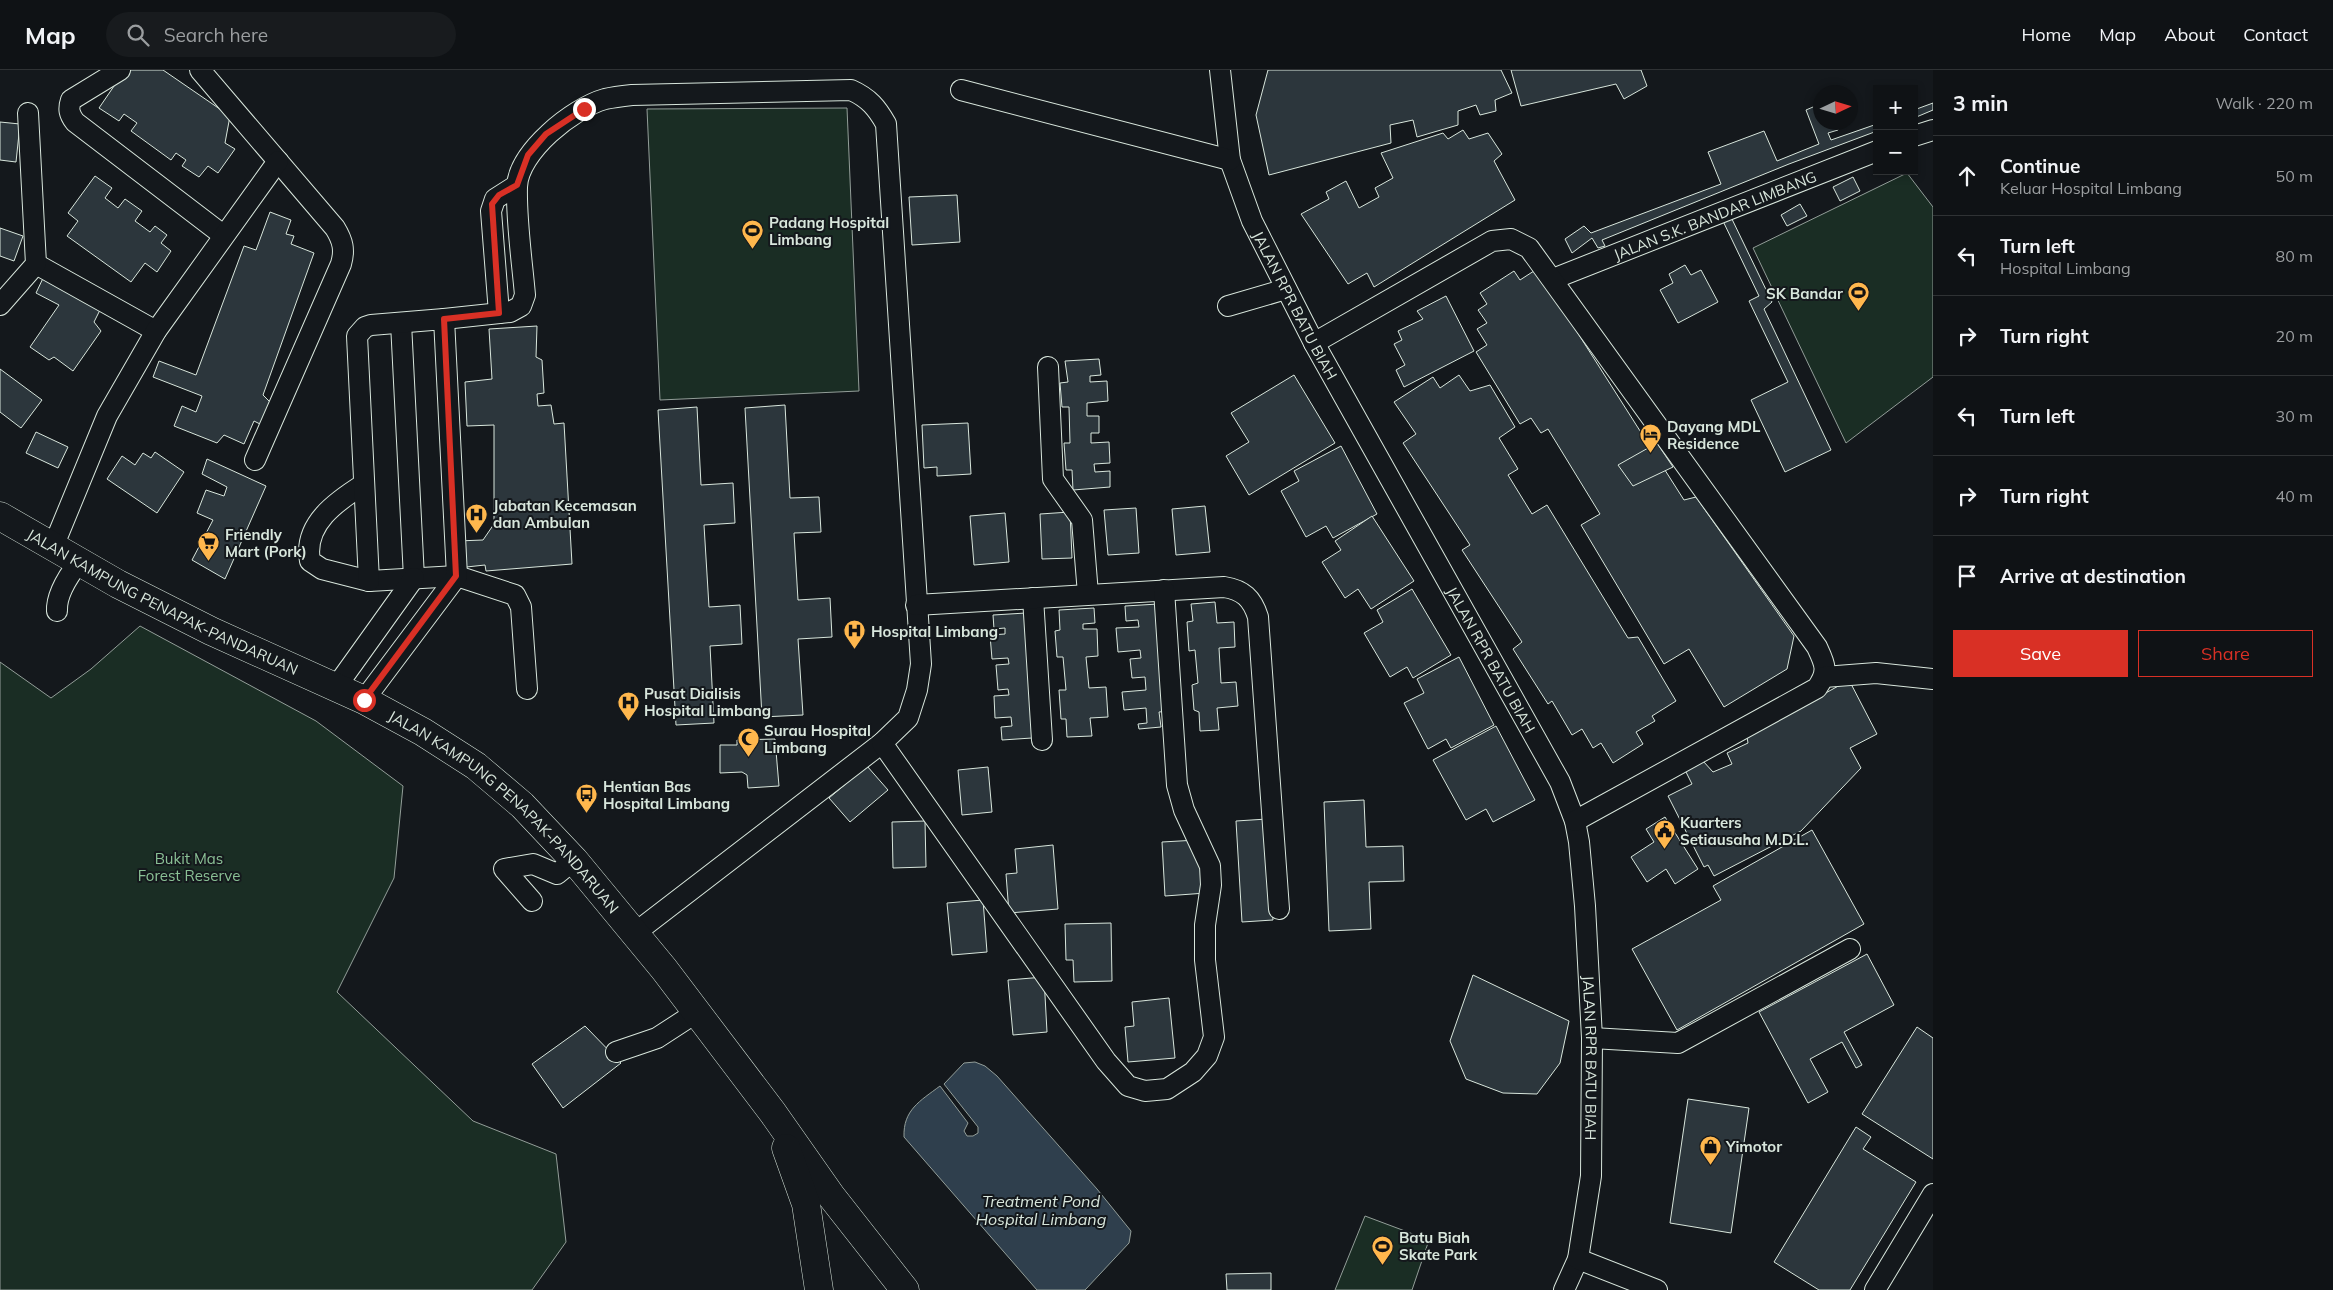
<!DOCTYPE html>
<meta charset="utf-8">
<style>
body{margin:0;font-family:Mulish,sans-serif;background:#181b1e;color:#f1f3f6}
.controls{position:absolute;right:15px;top:15px;display:grid;overflow:hidden;border-radius:0px;box-shadow:0 2px 8px #0003}
.controls button{width:45px;height:45px;display:grid;place-items:center;padding:0;border:0;border-bottom:1px solid #2f3234;background:#0f1215;color:#f1f3f6;font:25px sans-serif}
.compass{position:absolute;left:1813px;top:15px;width:45px;height:45px;border-radius:50%;background:#0f1215;box-shadow:0 2px 8px #0003;rotate:86deg}
.stop{position:absolute;width:15px;height:15px;margin:-11px;border:4px solid #d93025;border-radius:50%;background:#fff}
.stop.end{background:#d93025;border-color:#fff;box-shadow:0 1px 5px #0008}
.list{margin:0;padding:0;list-style:none}
h2{display:flex;justify-content:space-between;align-items:center;height:65px;margin:0;padding:0 20px;font-size:21px}
h2 small{font-size:16px;font-weight:400;color:#9b9ea0}
.list li{display:grid;grid-template-columns:32px 1fr auto;gap:15px;align-items:center;box-sizing:border-box;height:80px;padding:0 20px;border-top:1px solid #2f3234}
.list b{display:block;font-size:19px;white-space:nowrap}
.list p{margin:0;font-size:16px;white-space:nowrap;color:#9b9ea0}
.list em{font-size:16px;font-style:normal;color:#9b9ea0}
.actions{display:flex;gap:10px;padding:15px 20px}
.actions a{flex:1;padding:11px 0;border:1px solid #d93025;border-radius:0px;text-align:center;font-size:18px;color:#d93025}
.actions .main{background:#d93025;color:#fff}
.icon{flex:none;width:28px;height:28px;fill:none;stroke:currentColor;stroke-width:2;stroke-linecap:round;stroke-linejoin:round}
.map{position:relative;flex:none;width:1933px;height:1220px;overflow:hidden}
header{display:flex;align-items:center;gap:30px;box-sizing:border-box;height:70px;padding:0 25px;background:#0f1215;border-bottom:1px solid #2f3234}
header strong{font-size:24px}
nav{display:flex;gap:28px;margin-inline-start:auto;font-size:18px}
.search{width:350px;height:45px;background:#181b1e;display:flex;align-items:center;gap:12px;box-sizing:border-box;padding:0 18px;border-radius:28px;color:#9b9ea0;font-size:19px}
main{display:flex}
aside{flex:1;background:#0f1215}
.map>svg:first-child{display:block}
</style>
<header>
<strong>Map</strong>
<div class="search"><svg class="icon" aria-label="search" viewBox="0 0 24 24"><circle cx="10" cy="10" r="6"/><path d="M15 15l6 6"/></svg>Search here</div>
<nav><a>Home</a><a>Map</a><a>About</a><a>Contact</a></nav>
</header>
<main>
<div class="map">
<svg width="1933" height="1220" viewBox="0 0 1933 1220">
<rect width="100%" height="100%" fill="#14181c"/>
<!-- green -->
<g fill="#1a2d24" stroke="#939e99">
<path d="M847,38L859,321L660,330L647,39Z"/>
<path d="M1907,103L1933,137V307L1846,373L1753,178Z"/>
<path d="M140,556L316,651L403,716L394,808L337,922L473,1051L556,1084L566,1172L532,1220H0V592L51,628L91,599Z"/>
<path d="M1365,1146L1429,1170L1412,1220H1335Z"/>
</g>
<!-- water -->
<path fill="#2f3f4d" stroke="#939e99" d="M975,992L985,996L997,1006L1097,1119L1131,1161L1129,1173L1085,1220H1037L904,1067C903,1040 920,1031 940,1016L968,1053L964,1061L967,1066H973L978,1063V1057L944,1014L964,993Z"/>
<!-- building -->
<g fill="#2c363c" stroke="#d8e6dc">
<path d="M125,0H163L230,46L225,73L235,79L218,103L208,96L199,107L182,96L186,90L176,83L171,90L131,61L137,53L124,44L119,51L99,38Z"/>
<path d="M1268,0H1501L1512,23L1495,30L1496,41L1480,45L1476,35L1458,41V55L1417,67L1413,50L1390,55L1391,73L1269,105L1256,45Z"/>
<path d="M1511,0H1641L1647,16L1624,29L1616,14L1521,36Z"/>
<path d="M1933,33V40L1914,48V40Z"/>
<path d="M1820,34V52H1835L1838,60L1828,63L1831,70L1877,54V61L1789,94L1602,170L1605,176L1598,178L1592,168L1572,183L1565,169L1584,156L1591,163L1721,114L1708,82L1764,61L1777,91L1819,74L1806,40Z"/>
<path d="M0,52L20,54L16,92L0,90Z"/>
<path d="M1463,60L1469,69L1488,63L1502,84L1494,91L1515,130L1374,217L1367,203L1348,214L1301,144L1329,129L1326,122L1346,111L1359,138L1379,127L1375,118L1393,108L1381,83L1443,63L1448,69Z"/>
<path d="M95,106L112,118L105,128L118,138L125,129L142,141L135,151L150,162L155,156L167,165L161,173L171,181L157,202L145,193L131,212L67,166L78,151L68,143Z"/>
<path d="M1853,107L1860,121L1840,131L1833,117Z"/>
<path d="M957,125L960,172L912,175L909,127Z"/>
<path d="M1800,134L1807,146L1787,156L1781,145Z"/>
<path d="M270,142L291,150L286,164L294,166L291,174L314,183L263,325L272,334L262,355L254,351L244,374L224,365L217,373L174,356L182,336L196,342L202,326L153,307L159,291L196,305L244,176L256,180Z"/>
<path d="M1730,145L1772,232L1764,239L1831,380L1785,402L1751,330L1788,312L1749,231L1759,226L1722,149Z"/>
<path d="M0,158L23,166L14,191L0,186Z"/>
<path d="M1685,195L1691,205L1701,200L1718,232L1678,253L1660,220L1673,213L1669,204Z"/>
<path d="M1537,199L1684,430L1696,427L1794,566L1787,599L1724,637L1689,579L1664,594L1581,455L1600,444L1548,359L1541,363L1531,348L1520,354L1476,282L1487,275L1477,259L1487,253L1478,240L1487,234L1480,223L1514,201L1520,210Z"/>
<path d="M45,204L103,234L94,252L101,261L73,301L54,287L49,290L30,277L59,235L36,223Z"/>
<path d="M1446,226L1474,281L1404,317L1396,300L1405,295L1394,274L1402,270L1398,261L1423,249L1417,241Z"/>
<path d="M537,256L536,287L542,290L544,323L537,324L538,336L551,335L554,354L564,353L572,494L486,501L485,495L457,498V471L483,470L494,454V355L467,356L465,312L492,309L489,259Z"/>
<path d="M1099,289L1101,305L1090,306V312L1107,311L1108,331L1087,333V346H1099V363H1091V373L1109,372L1110,393L1094,394L1095,402L1110,401V417L1073,420L1072,400H1066L1064,373H1070L1069,337H1062L1060,313L1068,312L1065,291Z"/>
<path d="M0,299L42,330L21,358L0,342Z"/>
<path d="M1294,305L1335,373L1249,425L1226,386L1249,372L1231,343Z"/>
<path d="M1459,305L1470,321L1490,315L1515,357L1499,368L1518,399L1508,405L1532,444L1547,435L1628,568L1638,567L1676,631L1652,646L1655,651L1636,662L1643,674L1613,693L1601,673L1593,678L1582,659L1572,665L1552,631L1548,634L1513,579L1522,572L1462,480L1470,475L1403,373L1416,364L1394,332L1433,307L1440,318Z"/>
<path d="M785,335L790,428L819,427L821,462L794,463L798,530L830,528L832,567L798,569L803,645L762,647L745,338Z"/>
<path d="M697,337L701,415L733,413L735,453L704,455L709,537L740,535L742,574L710,576L714,653L676,655L658,340Z"/>
<path d="M968,353L971,404L937,406V397L924,398L922,355Z"/>
<path d="M36,362L68,377L58,398L26,383Z"/>
<path d="M1657,373L1673,397L1633,416L1618,395Z"/>
<path d="M1341,376L1377,444L1333,468L1326,456L1306,467L1281,421L1299,411L1294,401Z"/>
<path d="M155,382L184,402L157,443L107,409L122,386L135,395L143,383L151,388Z"/>
<path d="M207,389L266,416L225,509L192,490L213,450L197,443L206,420L224,426L227,417L202,404Z"/>
<path d="M1205,436L1210,482L1176,485L1172,439Z"/>
<path d="M1136,438L1139,483L1108,485L1104,440Z"/>
<path d="M1070,442L1072,488L1042,489L1040,444Z"/>
<path d="M1005,443L1009,492L974,495L970,446Z"/>
<path d="M1372,446L1414,511L1371,539L1358,519L1345,528L1322,492L1341,480L1335,471Z"/>
<path d="M1412,519L1451,585L1413,608L1407,597L1390,607L1364,563L1383,552L1377,540Z"/>
<path d="M1215,532L1217,553L1234,552L1235,577L1219,578L1221,613L1236,612L1238,636L1217,638L1219,660L1200,661L1199,642L1194,640L1192,615L1198,613L1195,580L1189,581L1187,552L1193,551L1191,534Z"/>
<path d="M1158,534L1169,641L1159,642L1161,657L1139,659L1138,654L1147,653L1146,638L1124,640L1122,622L1146,620L1145,607L1132,608L1130,589L1141,588L1140,580L1118,582L1116,558L1139,557L1138,550L1126,551L1125,536Z"/>
<path d="M1094,538L1095,553L1083,554V559H1097L1098,586L1086,587L1089,618L1106,617L1108,647L1090,648L1092,666L1067,667L1066,649H1061L1059,620H1066L1063,587H1057L1055,561L1060,560L1059,540Z"/>
<path d="M1026,543L1032,668L1002,670L1001,657L1012,656L1011,647L995,648L994,626L1009,625L1008,619L998,620L996,595L1009,594L1008,588L992,589L990,565L1005,564V558L994,559L993,545Z"/>
<path d="M1459,587L1494,655L1451,678L1446,669L1428,679L1404,633L1424,623L1417,609Z"/>
<path d="M1849,610L1877,664L1850,678L1861,698L1801,761L1714,806L1708,795L1704,797L1668,726L1692,714L1685,700L1703,691L1713,702L1732,694L1727,683L1748,673L1747,667Z"/>
<path d="M1496,656L1535,730L1493,752L1486,739L1466,750L1433,690Z"/>
<path d="M775,669L779,716L748,718L747,705L742,702L720,703V675H737V670Z"/>
<path d="M867,696L888,720L850,752L829,728Z"/>
<path d="M988,697L992,742L962,745L958,700Z"/>
<path d="M1364,730L1366,777L1403,776L1404,811L1369,812L1371,859L1329,861L1324,732Z"/>
<path d="M1665,747L1698,799L1675,814L1666,799L1647,812L1631,787L1654,772L1646,759Z"/>
<path d="M1267,749L1273,850L1242,852L1236,751Z"/>
<path d="M925,751L926,797L893,798L892,752Z"/>
<path d="M1812,760L1864,854L1677,960L1632,879L1721,830L1713,816Z"/>
<path d="M1197,770L1206,823L1165,826L1162,772Z"/>
<path d="M1053,775L1058,839L1009,843L1006,804L1017,803L1015,779Z"/>
<path d="M983,830L987,882L952,885L947,833Z"/>
<path d="M1111,853L1112,911L1074,912L1073,890H1066L1065,854Z"/>
<path d="M1867,884L1894,935L1844,962L1862,995L1856,998L1842,972L1810,989L1828,1022L1808,1033L1759,942Z"/>
<path d="M1473,905L1569,951L1560,993L1537,1024L1503,1023L1466,1009L1450,971Z"/>
<path d="M1044,907L1047,962L1013,965L1008,910Z"/>
<path d="M1169,928L1175,988L1128,992L1125,957L1134,956L1132,932Z"/>
<path d="M585,956L621,993L563,1038L532,994Z"/>
<path d="M1917,957L1933,968V1089L1862,1044Z"/>
<path d="M1688,1029L1749,1038L1731,1163L1670,1153Z"/>
<path d="M1856,1057L1871,1067L1863,1079L1916,1112L1850,1220H1819L1774,1192Z"/>
<path d="M1271,1203V1220H1227L1226,1204Z"/>
</g>
<g fill="none" stroke-linecap="round" stroke-linejoin="round">
<defs>
<g id="minor">
<path d="M120,0L71,30C68,39 69,44 75,52L223,165"/>
<path d="M200,0L335,158C343,171 345,180 341,194L255,390"/>
<path id="s1" d="M1220,0L1230,90L1252,151L1314,273L1560,712L1575,751L1579,772L1585,836L1592,968L1591,1106L1578,1189L1564,1220"/>
<path d="M961,20L1230,90"/>
<path d="M1914,66L1933,60"/>
<path d="M36,194L156,261"/>
<path id="s2" d="M1553,209L1877,81"/>
<path d="M0,235L36,194L28,43"/>
<path d="M1228,236L1286,219"/>
<path d="M499,243L491,141L495,129L517,115"/>
<path d="M444,249L510,242L521,236L525,225C522,191 516,150 517,117C518,82 573,38 605,29C614,27 623,26 632,25L851,20C869,28 877,38 886,54L921,594L917,620L908,648L882,673L635,863"/>
<path d="M401,253L414,508"/>
<path d="M1314,273L1492,171L1511,169L1529,178L1817,577C1825,594 1829,601 1817,618L1575,751"/>
<path d="M1048,297L1053,409L1082,450L1088,524"/>
<path d="M364,414C337,431 303,454 310,491L322,499L369,511L457,506L515,525L521,537L527,619"/>
<path d="M53,477L107,346L156,261L278,91"/>
<path d="M369,511L357,266L365,257L371,255L444,249L457,506"/>
<path d="M1033,528L1042,670"/>
<path d="M916,535L1224,517C1243,520 1252,528 1258,547L1279,839"/>
<path d="M57,541C56,524 69,505 79,492"/>
<path d="M1824,607L1876,603L1933,609"/>
<path d="M336,617L414,508"/>
<path d="M364,630L457,506"/>
<path d="M882,673L1106,991L1128,1016L1145,1021L1167,1019L1193,1002L1207,986L1214,967L1205,890V855L1211,815L1210,796L1184,740L1177,715L1164,520"/>
<path d="M532,831L504,799L533,794L557,804L574,790"/>
<path d="M1592,968L1678,973L1850,879"/>
<path d="M616,982L657,968L697,942"/>
<path d="M1578,1189L1657,1220"/>
<path d="M1875,1220L1933,1124"/>
</g>
<g id="trunk">
<path id="s3" d="M0,446L118,514L211,561L364,630L423,662L476,696L522,735L574,790L664,899L773,1043L832,1127L905,1220"/>
<path d="M786,1078L806,1134L819,1220"/>
</g>
</defs>
<!-- minor casing -->
<use href="#minor" stroke="#d8e6dc" stroke-width="22"/>
<!-- trunk casing -->
<use href="#trunk" stroke="#d8e6dc" stroke-width="29"/>
<!-- minor -->
<use href="#minor" stroke="#14181c" stroke-width="20"/>
<!-- trunk -->
<use href="#trunk" stroke="#14181c" stroke-width="28"/>
</g>
<g fill="none" stroke-linecap="round" stroke-linejoin="round">
<!-- route -->
<path stroke="#d93025" stroke-width="6" d="M364,630L456,506L444,249L499,243L492,134L499,125L517,115L528,85L546,64L584,39"/>
</g>
<!-- icons -->
<defs>
<symbol id="stadium-pin" viewBox="-11 -11 22 30"><path d="M0 17L-7.5 6A9.5 9.5 0 1 1 7.5 6Z" fill="#ffb74d" stroke="#14181c"/><path d="M0-5a6.5 5 0 1 0 0 10a6.5 5 0 1 0 0-10ZM-3.5-1.8h7v3.6h-7Z" fill="#111"/></symbol>
<symbol id="hotel-pin" viewBox="-11 -11 22 30"><path d="M0 17L-7.5 6A9.5 9.5 0 1 1 7.5 6Z" fill="#ffb74d" stroke="#14181c"/><path d="M-6-4.5h1.5V1H6V5H4.5V3h-9V5H-6ZM-4 0a1.8 1.8 0 1 1 3.6 0ZM.5 0V-2.5h3Q6-2.5 6 0Z" fill="#111"/></symbol>
<symbol id="hospital-pin" viewBox="-11 -11 22 30"><path d="M0 17L-7.5 6A9.5 9.5 0 1 1 7.5 6Z" fill="#ffb74d" stroke="#14181c"/><path d="M-5-5h3v3.5h4V-5h3V5h-3V1.5h-4V5h-3Z" fill="#111"/></symbol>
<symbol id="supermarket-pin" viewBox="-11 -11 22 30"><path d="M0 17L-7.5 6A9.5 9.5 0 1 1 7.5 6Z" fill="#ffb74d" stroke="#14181c"/><path d="M-6-5.5h2.5l.6 2H6L4.5 2H-2.5L-4.4-4H-6ZM-1.5 3.2a1.3 1.3 0 1 0 .1 0ZM3 3.2a1.3 1.3 0 1 0 .1 0Z" fill="#111"/></symbol>
<symbol id="mosque-pin" viewBox="-11 -11 22 30"><path d="M0 17L-7.5 6A9.5 9.5 0 1 1 7.5 6Z" fill="#ffb74d" stroke="#14181c"/><path d="M3.5-4.9A6 6 0 1 0 3.5 4.9A5 5 0 1 1 3.5-4.9Z" fill="#111"/></symbol>
<symbol id="bus-pin" viewBox="-11 -11 22 30"><path d="M0 17L-7.5 6A9.5 9.5 0 1 1 7.5 6Z" fill="#ffb74d" stroke="#14181c"/><path d="M-5-6H5V4H4V6H2V4H-2V6H-4V4H-5ZM-3.5-4V0h7V-4ZM-3.5 1.2v1.5H-2V1.2ZM2 1.2v1.5H3.5V1.2Z" fill="#111"/></symbol>
<symbol id="civic-pin" viewBox="-11 -11 22 30"><path d="M0 17L-7.5 6A9.5 9.5 0 1 1 7.5 6Z" fill="#ffb74d" stroke="#14181c"/><path d="M-.6-6.5H3V-4.5H.6V-3L4-1V1h2V6H-6V1h2V-1L-.6-3ZM-1.2 2.5V6h2.4V2.5Z" fill="#111"/></symbol>
<symbol id="shop-pin" viewBox="-11 -11 22 30"><path d="M0 17L-7.5 6A9.5 9.5 0 1 1 7.5 6Z" fill="#ffb74d" stroke="#14181c"/><path d="M-5-2.5h2.3a2.7 3.5 0 0 1 5.4 0H5L5.5 6h-11ZM-1.5-2.5h3a1.5 2.3 0 0 0-3 0Z" fill="#111"/></symbol>
</defs>
<g fill-rule="evenodd">
<use href="#stadium-pin" x="740" y="148" width="25" height="34"/>
<use href="#stadium-pin" x="1846" y="210" width="25" height="34"/>
<use href="#hotel-pin" x="1638" y="352" width="25" height="34"/>
<use href="#hospital-pin" x="464" y="432" width="25" height="34"/>
<use href="#supermarket-pin" x="196" y="460" width="25" height="34"/>
<use href="#hospital-pin" x="842" y="548" width="25" height="34"/>
<use href="#hospital-pin" x="616" y="620" width="25" height="34"/>
<use href="#mosque-pin" x="736" y="656" width="25" height="34"/>
<use href="#bus-pin" x="574" y="712" width="25" height="34"/>
<use href="#civic-pin" x="1652" y="748" width="25" height="34"/>
<use href="#shop-pin" x="1698" y="1064" width="25" height="34"/>
<use href="#stadium-pin" x="1370" y="1164" width="25" height="34"/>
</g>
<g text-anchor="middle" dominant-baseline="central" stroke-width="4" stroke-linejoin="round" paint-order="stroke">
<!-- street labels -->
<g font-size="15" fill="#d8e6dc" stroke="#14181c">
<text stroke="none"><textPath href="#s2" startOffset="174">JALAN S.K. BANDAR LIMBANG</textPath></text>
<text stroke="none"><textPath href="#s1" startOffset="250">JALAN RPR BATU BIAH</textPath></text>
<text stroke="none"><textPath href="#s3" startOffset="184">JALAN KAMPUNG PENAPAK-PANDARUAN</textPath></text>
<text stroke="none"><textPath href="#s1" startOffset="655">JALAN RPR BATU BIAH</textPath></text>
<text stroke="none"><textPath href="#s3" startOffset="589">JALAN KAMPUNG PENAPAK-PANDARUAN</textPath></text>
<text stroke="none"><textPath href="#s1" startOffset="1075">JALAN RPR BATU BIAH</textPath></text>
</g>
<!-- poi labels -->
<g font-size="15" font-weight="bold" fill="#d8e6dc" stroke="#14181c" text-anchor="start">
<text x="769" y="152">Padang Hospital<tspan x="769" dy="17">Limbang</tspan></text>
<text x="1843" y="223" text-anchor="end">SK Bandar</text>
<text x="1667" y="356">Dayang MDL<tspan x="1667" dy="17">Residence</tspan></text>
<text x="493" y="435">Jabatan Kecemasan<tspan x="493" dy="17">dan Ambulan</tspan></text>
<text x="225" y="464">Friendly<tspan x="225" dy="17">Mart (Pork)</tspan></text>
<text x="871" y="561">Hospital Limbang</text>
<text x="644" y="623">Pusat Dialisis<tspan x="644" dy="17">Hospital Limbang</tspan></text>
<text x="764" y="660">Surau Hospital<tspan x="764" dy="17">Limbang</tspan></text>
<text x="603" y="716">Hentian Bas<tspan x="603" dy="17">Hospital Limbang</tspan></text>
<text x="1680" y="752">Kuarters<tspan x="1680" dy="17">Setiausaha M.D.L.</tspan></text>
<text x="1726" y="1076">Yimotor</text>
<text x="1399" y="1167">Batu Biah<tspan x="1399" dy="17">Skate Park</tspan></text>
</g>
<!-- park labels -->
<g font-size="15" fill="#8ac095" stroke="#14181c">
<text x="189" y="788">Bukit Mas<tspan x="189" dy="17">Forest Reserve</tspan></text>
</g>
<!-- water labels -->
<g font-size="16" font-style="italic" fill="#d8e6dc" stroke="#14181c">
<text x="1041" y="1131">Treatment Pond<tspan x="1041" dy="18">Hospital Limbang</tspan></text>
</g>
</g>
</svg>
<div class="controls">
<button>+</button>
<button>−</button>
</div>
<svg class="compass" viewBox="-18 -18 36 36"><path d="M0-13l5 13h-10z" fill="#e53935"/><path d="M0 13l5-13h-10z" fill="#9b9ea0"/></svg>
<div class="stop" style="left:364px;top:630px"></div>
<div class="stop end" style="left:584px;top:39px"></div>
</div>
<aside>
<h2>3 min<small>Walk · 220 m</small></h2>
<ul class="list">
<li><svg class="icon" aria-label="ahead" viewBox="0 0 24 24"><path d="M12 20V5M6 11l6-6 6 6"/></svg><div><b>Continue</b><p>Keluar Hospital Limbang</p></div><em>50 m</em></li>
<li><svg class="icon" aria-label="left" viewBox="0 0 24 24"><path d="M17 20v-9H6M10 6l-5 5 5 5"/></svg><div><b>Turn left</b><p>Hospital Limbang</p></div><em>80 m</em></li>
<li><svg class="icon" aria-label="right" viewBox="0 0 24 24"><path d="M7 20v-9h11M14 6l5 5-5 5"/></svg><div><b>Turn right</b></div><em>20 m</em></li>
<li><svg class="icon" aria-label="left" viewBox="0 0 24 24"><path d="M17 20v-9H6M10 6l-5 5 5 5"/></svg><div><b>Turn left</b></div><em>30 m</em></li>
<li><svg class="icon" aria-label="right" viewBox="0 0 24 24"><path d="M7 20v-9h11M14 6l5 5-5 5"/></svg><div><b>Turn right</b></div><em>40 m</em></li>
<li><svg class="icon" aria-label="arrive" viewBox="0 0 24 24"><path d="M6 21V4h12l-3 4 3 4H6"/></svg><div><b>Arrive at destination</b></div></li>
</ul>
<div class="actions"><a class="main">Save</a><a>Share</a></div>
</aside>
</main>
